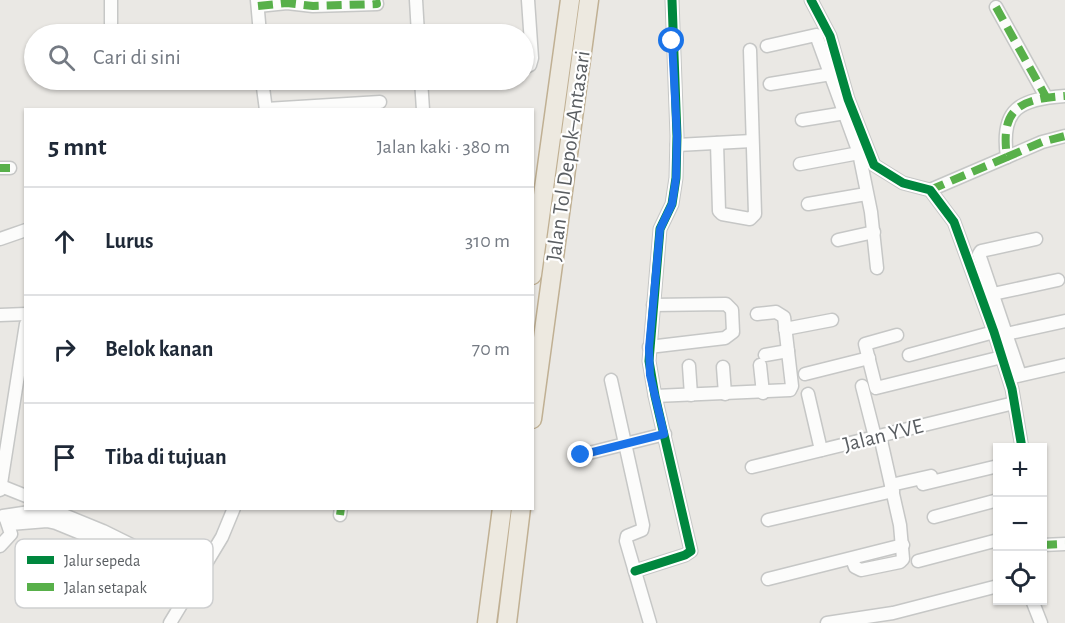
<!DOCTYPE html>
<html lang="id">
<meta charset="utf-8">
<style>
body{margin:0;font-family:"Alegreya Sans",sans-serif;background:#f2f2f3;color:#1f2937}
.controls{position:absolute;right:18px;bottom:18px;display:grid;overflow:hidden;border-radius:0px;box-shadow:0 2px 4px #0004}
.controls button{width:54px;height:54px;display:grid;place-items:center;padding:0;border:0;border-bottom:2px solid #e0e1e3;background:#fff;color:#1f2937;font:30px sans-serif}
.stop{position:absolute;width:18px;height:18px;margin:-14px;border:4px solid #1a73e8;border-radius:50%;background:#fff}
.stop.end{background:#1a73e8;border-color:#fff;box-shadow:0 2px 6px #0008}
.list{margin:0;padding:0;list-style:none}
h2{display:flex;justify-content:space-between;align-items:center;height:78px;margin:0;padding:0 24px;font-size:26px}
h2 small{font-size:20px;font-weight:400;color:#747a83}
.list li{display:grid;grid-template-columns:39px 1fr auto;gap:18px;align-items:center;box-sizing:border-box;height:108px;padding:0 24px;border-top:2px solid #e0e1e3}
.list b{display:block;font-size:22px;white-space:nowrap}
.list em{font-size:20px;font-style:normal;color:#747a83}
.icon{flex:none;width:33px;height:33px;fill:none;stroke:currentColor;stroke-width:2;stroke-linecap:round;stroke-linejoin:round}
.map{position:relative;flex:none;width:1065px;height:623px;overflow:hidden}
.search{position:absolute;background:#fff;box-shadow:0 2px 4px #0004;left:24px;top:24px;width:510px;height:66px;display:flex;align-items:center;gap:15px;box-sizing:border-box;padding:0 21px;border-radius:33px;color:#747a83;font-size:22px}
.panel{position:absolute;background:#fff;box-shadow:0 2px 4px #0004;left:24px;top:108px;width:510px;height:402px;border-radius:0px}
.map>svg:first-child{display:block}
</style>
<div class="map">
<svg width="1065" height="623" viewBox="0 0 1065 623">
<rect width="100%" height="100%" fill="#eae8e4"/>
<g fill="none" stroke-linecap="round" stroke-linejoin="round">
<defs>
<g id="minor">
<path d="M111,0V34"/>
<path d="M257,0L260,34"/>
<path d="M416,0L418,34"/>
<path d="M811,0L830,36L848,99L874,165L903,183L930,190L954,222L994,332L1012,389L1022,448"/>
<path d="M258,6L287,3L313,6L377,4L376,0"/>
<path d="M996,7L1046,97"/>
<path d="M767,46L816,35L859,153L871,212L877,268"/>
<path d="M524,68L530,65L532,58L528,0"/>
<path d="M262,80L266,110"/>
<path d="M421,80L423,110"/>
<path d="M770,84L831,74"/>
<path d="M266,109L380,102"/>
<path d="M802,120L845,113"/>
<path d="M717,143L719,211L722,214L750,219L755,214L750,50"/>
<path d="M677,145L752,141"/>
<path d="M1007,157L1042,142L1065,136"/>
<path d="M800,164L859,153"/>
<path d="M0,168H10"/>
<path d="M930,190L1007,157C1000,108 1020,99 1065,96"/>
<path d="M808,204L866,194"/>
<path d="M0,239L26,230"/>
<path d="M838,240L874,232"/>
<path d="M993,294L1058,280"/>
<path d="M0,315L26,314"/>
<path d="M785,329L832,320"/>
<path d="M1006,334L1065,321"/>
<path d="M897,335L865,344L876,388L1002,357"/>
<path d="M649,347L725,338L733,332L732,310L726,304L653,305"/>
<path d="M765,355L788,351"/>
<path d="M909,355L994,332"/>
<path d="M760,365L763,393"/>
<path d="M689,366L691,395"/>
<path d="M723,367L725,394"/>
<path d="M805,374L869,358"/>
<path d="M1020,375L979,254L981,251L1036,239"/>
<path d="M1013,377L1065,365"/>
<path d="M611,380L643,525L642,530L627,536L626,541L650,623"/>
<path d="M862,386L875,437"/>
<path d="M808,394L821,450"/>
<path d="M655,396L790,390L792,386L784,317L776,312L757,314"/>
<path d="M581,455L665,434"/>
<path d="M752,467L1014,403"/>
<path d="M923,484L998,466"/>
<path d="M891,485L931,476"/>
<path d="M1,486L26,496"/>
<path d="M0,490L26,324"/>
<path d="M340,515L341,508"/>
<path d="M3,516L43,510L59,513L103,531L198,578"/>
<path d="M934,517L998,500"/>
<path d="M768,520L893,491"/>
<path d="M10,524L47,521L56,523L100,541L192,588"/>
<path d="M1042,545L1065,544"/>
<path d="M0,546L11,534L6,519"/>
<path d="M852,559L855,567L861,570L900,562L903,559L900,525L880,436"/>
<path d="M918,561L998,540"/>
<path d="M635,571L685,555L691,551L655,396L649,361L660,229L672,204L676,178L677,136L672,0"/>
<path d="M768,579L903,545"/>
<path d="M1032,600L1041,623"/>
<path d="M170,623L222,537L234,508"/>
<path d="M827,623L893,613L998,586"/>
</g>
<g id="highway">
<path d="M532,275L570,0"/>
<path d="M532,419L589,0"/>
<path d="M487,623L502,508"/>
<path d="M507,623L521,508"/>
</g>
</defs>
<!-- minor casing -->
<use href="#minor" stroke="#c6c7c6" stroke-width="15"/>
<!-- highway casing -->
<use href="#highway" stroke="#c0b093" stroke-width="21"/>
<!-- minor -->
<use href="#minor" stroke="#fcfcfb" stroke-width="12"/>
<!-- highway -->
<use href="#highway" stroke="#ede9e0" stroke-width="18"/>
<!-- quiet -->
<g stroke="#58b04a" stroke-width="8" stroke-dasharray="15 8" stroke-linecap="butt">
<path d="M258,6L287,3L313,6L377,4L376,0"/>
<path d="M996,7L1046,97"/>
<path d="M1007,157L1042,142L1065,136"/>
<path d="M0,168H10"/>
<path d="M930,190L1007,157C1000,108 1020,99 1065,96"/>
<path d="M340,515L341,508"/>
<path d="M1042,545L1065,544"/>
</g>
<defs>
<g id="cycleway">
<path d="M811,0L830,36L848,99L874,165L903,183L930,190L954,222L994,332L1012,389L1022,448"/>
<path d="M635,571L685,555L691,551L655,396L649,361L660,229L672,204L676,178L677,136L672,0"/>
</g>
</defs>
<!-- cycleway casing -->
<use href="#cycleway" stroke="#fff" stroke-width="13"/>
<!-- cycleway -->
<use href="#cycleway" stroke="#00873e" stroke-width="9"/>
</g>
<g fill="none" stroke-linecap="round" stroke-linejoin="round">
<!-- route -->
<path stroke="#1a73e8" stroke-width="8" d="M581,455L664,434L650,375L649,348L660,229L672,204L676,178L677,136L672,41"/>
</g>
<g text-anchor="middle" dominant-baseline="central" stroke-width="4.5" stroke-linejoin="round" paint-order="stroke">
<!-- street labels -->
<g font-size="22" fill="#5a5e62" stroke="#fff">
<text transform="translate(568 156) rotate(-82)">Jalan Tol Depok–Antasari</text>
<text transform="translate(883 435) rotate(-14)">Jalan YVE</text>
</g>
</g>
<!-- legend -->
<rect x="15" y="539" width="198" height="69" rx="9" fill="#fff" stroke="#cecfd0" stroke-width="1.5"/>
<rect x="27" y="556" width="27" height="8" fill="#00873e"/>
<rect x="27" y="583" width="27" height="8" fill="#58b04a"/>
<g font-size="16" fill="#5a5e62">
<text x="64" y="566">Jalur sepeda</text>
<text x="64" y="593">Jalan setapak</text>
</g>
</svg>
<div class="controls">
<button>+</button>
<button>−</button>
<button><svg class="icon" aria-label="locate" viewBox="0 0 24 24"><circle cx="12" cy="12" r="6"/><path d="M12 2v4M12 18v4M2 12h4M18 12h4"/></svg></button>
</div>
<div class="stop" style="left:672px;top:41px"></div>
<div class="stop end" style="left:581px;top:455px"></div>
<div class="search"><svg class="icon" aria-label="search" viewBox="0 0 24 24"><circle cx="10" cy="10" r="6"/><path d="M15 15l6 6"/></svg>Cari di sini</div>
<section class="panel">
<h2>5 mnt<small>Jalan kaki · 380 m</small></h2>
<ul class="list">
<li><svg class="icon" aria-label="ahead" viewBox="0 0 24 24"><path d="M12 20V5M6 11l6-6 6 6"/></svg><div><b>Lurus</b></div><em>310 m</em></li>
<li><svg class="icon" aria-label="right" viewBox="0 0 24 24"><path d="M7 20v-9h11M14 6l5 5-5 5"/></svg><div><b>Belok kanan</b></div><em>70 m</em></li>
<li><svg class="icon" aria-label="arrive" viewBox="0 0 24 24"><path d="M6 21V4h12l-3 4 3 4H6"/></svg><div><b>Tiba di tujuan</b></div></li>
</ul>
</section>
</div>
